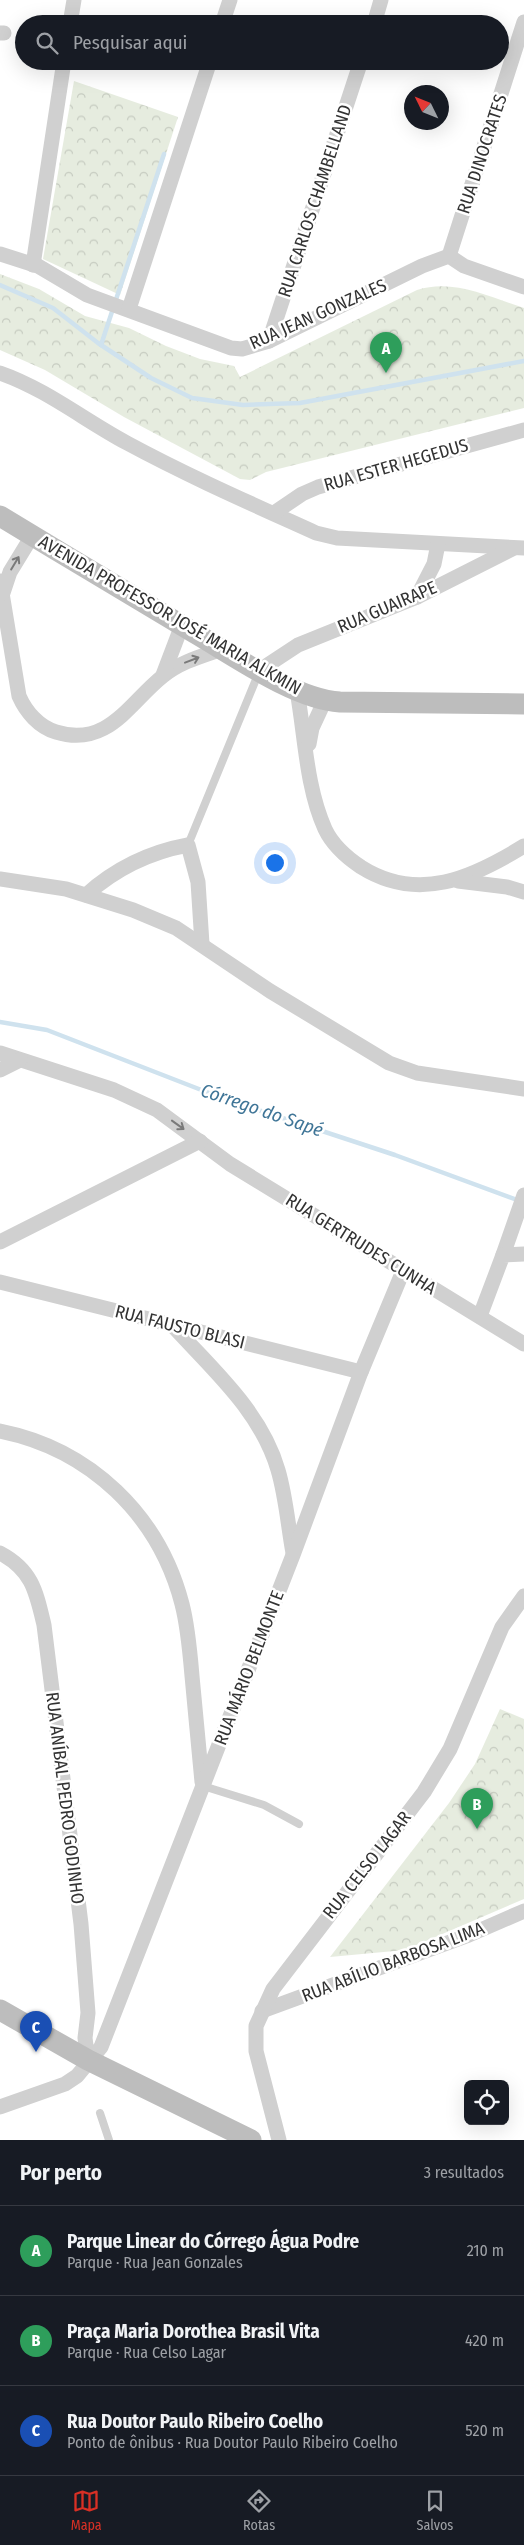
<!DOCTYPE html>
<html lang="pt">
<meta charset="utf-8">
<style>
body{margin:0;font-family:"Fira Sans Condensed",sans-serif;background:#242831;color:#f1f3f6}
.controls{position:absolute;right:15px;bottom:15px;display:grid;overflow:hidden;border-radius:8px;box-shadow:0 5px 20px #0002}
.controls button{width:45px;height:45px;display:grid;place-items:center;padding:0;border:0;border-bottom:1px solid #363941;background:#171b24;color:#f1f3f6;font:25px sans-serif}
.compass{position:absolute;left:404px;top:85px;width:45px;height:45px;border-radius:50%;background:#171b24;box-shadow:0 5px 20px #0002;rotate:313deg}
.you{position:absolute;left:274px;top:862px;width:18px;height:18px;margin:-12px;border:4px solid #fff;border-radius:50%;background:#1a73e8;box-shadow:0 0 0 8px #1a73e833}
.badge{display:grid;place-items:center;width:32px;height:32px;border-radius:50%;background:#d93025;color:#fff;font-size:16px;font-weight:700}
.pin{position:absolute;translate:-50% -41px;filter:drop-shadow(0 1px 2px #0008)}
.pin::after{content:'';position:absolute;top:26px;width:18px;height:15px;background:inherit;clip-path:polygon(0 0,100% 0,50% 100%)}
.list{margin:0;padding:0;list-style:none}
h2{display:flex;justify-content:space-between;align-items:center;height:65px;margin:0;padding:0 20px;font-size:21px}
h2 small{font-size:16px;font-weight:400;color:#9ea1a6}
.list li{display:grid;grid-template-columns:32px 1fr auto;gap:15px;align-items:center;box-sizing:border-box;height:90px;padding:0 20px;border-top:1px solid #363941}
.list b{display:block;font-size:19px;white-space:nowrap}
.list p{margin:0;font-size:16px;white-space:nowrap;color:#9ea1a6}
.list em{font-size:16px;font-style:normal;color:#9ea1a6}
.icon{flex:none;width:28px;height:28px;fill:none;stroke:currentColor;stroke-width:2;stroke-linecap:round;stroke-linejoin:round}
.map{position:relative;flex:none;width:524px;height:2140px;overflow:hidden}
.search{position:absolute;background:#171b24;box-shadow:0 5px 20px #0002;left:15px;right:15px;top:15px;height:55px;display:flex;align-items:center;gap:12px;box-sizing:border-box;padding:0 18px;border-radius:28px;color:#9ea1a6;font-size:19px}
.sheet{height:335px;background:#171b24}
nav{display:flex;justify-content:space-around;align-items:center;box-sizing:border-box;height:70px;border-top:1px solid #363941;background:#171b24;font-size:14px;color:#9ea1a6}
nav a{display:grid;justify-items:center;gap:2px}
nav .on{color:#d93025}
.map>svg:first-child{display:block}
</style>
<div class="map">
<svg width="524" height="2140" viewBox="0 0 524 2140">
<defs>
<pattern id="forest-crowns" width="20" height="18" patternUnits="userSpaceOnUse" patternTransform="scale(1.25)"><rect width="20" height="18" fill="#e6ecdf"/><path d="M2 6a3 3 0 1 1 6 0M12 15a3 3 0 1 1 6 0" fill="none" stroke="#c6cbc0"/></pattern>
</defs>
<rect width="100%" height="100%" fill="#fff"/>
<!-- forest -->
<g fill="url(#forest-crowns)">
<path d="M74,81L178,117L120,295L43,259Z"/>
<path d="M0,274L39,289L85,316L129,328L166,346L200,359L234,366L240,377L417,290C453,278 490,297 524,308V408L266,472L250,480L240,479L124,417L45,370L0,350Z"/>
<path d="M500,1709L524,1719V1899L405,1950L330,1957L449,1803L475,1764Z"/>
</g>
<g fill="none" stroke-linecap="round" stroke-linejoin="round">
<!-- stream -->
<g stroke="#cfe2ee" stroke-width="4.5">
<path d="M0,285L53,308L98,343L151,378L192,398L243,405L300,403L524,361"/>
<path d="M101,345L164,154"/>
<path d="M0,1022L47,1030L222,1098L395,1155L520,1201"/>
</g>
<!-- lane -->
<g stroke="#d0d0d0" stroke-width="8">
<path d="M188,845L259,672"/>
<path d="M203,1786L264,1805L299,1824"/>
<path d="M100,2113L109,2140"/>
</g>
<!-- street -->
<g stroke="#d0d0d0" stroke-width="15">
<path d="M70,24L74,0"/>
<path d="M222,24L230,0"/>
<path d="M374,24L381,0"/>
<path d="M0,33H4"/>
<path d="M0,254L38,266L87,295L231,348L242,349L269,341L422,266L449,256L464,266L524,287"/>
<path d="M449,256L524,22"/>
<path d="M33,265L64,61"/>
<path d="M129,309L210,61"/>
<path d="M269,341L361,61"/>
<path d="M0,373C46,389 84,420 127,443C188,476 252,504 316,533L337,538L524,548"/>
<path d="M274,513L302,494L318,487L524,430"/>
<path d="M0,581L19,696C26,712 39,727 56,732C108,748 129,703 163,676C180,662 202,656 222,649"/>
<path d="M3,593L10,572L32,536"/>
<path d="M417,597L434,564L438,544"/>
<path d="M260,670L298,645L417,597L514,548"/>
<path d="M163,675L182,625"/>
<path d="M297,691C305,735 306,787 325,829C333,846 346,857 361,867C418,903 472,878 524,846"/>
<path d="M309,744L312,728L325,700"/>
<path d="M0,879L66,889L133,910L176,928L270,991L389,1063L417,1073L524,1089"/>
<path d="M458,881L507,887L524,892"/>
<path d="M86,895C115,869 150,852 188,845L198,882L202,944"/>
<path d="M0,1053L114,1090L157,1110L230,1164L524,1344"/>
<path d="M0,1070L20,1060"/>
<path d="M0,1242L200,1141"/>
<path d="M503,1255L524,1195"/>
<path d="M0,1282L361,1372"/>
<path d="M480,1316L503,1255L524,1254"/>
<path d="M172,1325C212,1369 261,1411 278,1470C286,1497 288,1526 293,1553"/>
<path d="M0,1431C90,1449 159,1515 182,1604C188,1627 190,1652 192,1676C195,1711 199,1747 202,1782"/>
<path d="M0,1553C32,1570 36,1591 44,1625L81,1924L88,2013L85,2038L88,2060"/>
<path d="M262,2011L469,1935L524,1911"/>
<path d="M0,2107L65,2084L77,2076L101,2047L293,1555L361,1372L403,1271"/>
<path d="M279,2140L256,2051V2026L273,1989L424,1792L450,1749L502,1627L524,1596"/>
</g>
<!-- secondary -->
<g stroke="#bdbdbd" stroke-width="21">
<path d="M0,516C64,555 128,593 193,632C233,655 294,699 340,702L524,704"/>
<path d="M0,2010L88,2060L251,2140"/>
</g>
</g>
<!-- one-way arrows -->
<defs><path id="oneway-shaft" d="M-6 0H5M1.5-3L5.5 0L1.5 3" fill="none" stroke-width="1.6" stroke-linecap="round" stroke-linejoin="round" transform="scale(1.25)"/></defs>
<g stroke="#7a7a7a">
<use href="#oneway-shaft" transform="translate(15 563) rotate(-59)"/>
<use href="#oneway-shaft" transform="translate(192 660) rotate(-21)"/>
<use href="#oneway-shaft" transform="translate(178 1125) rotate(36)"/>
</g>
<g text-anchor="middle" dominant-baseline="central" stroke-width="5" stroke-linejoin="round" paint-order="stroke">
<!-- street labels -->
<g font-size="18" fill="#333" stroke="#fff">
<text transform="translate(482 154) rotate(-72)">RUA DINOCRATES</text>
<text transform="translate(315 201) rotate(-72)">RUA CARLOS CHAMBELLAND</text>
<text transform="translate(318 314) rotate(-24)">RUA JEAN GONZALES</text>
<text transform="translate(396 465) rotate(-16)">RUA ESTER HEGEDUS</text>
<text transform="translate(387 607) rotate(-23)">RUA GUAIRAPE</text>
<text transform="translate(170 615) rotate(30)">AVENIDA PROFESSOR JOSÉ MARIA ALKMIN</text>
<text transform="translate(361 1244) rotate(32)">RUA GERTRUDES CUNHA</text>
<text transform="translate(180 1327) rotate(14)">RUA FAUSTO BLASI</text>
<text transform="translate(249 1668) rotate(-69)">RUA MÁRIO BELMONTE</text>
<text transform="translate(65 1798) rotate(83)">RUA ANÍBAL PEDRO GODINHO</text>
<text transform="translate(367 1865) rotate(-52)">RUA CELSO LAGAR</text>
<text transform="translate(393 1962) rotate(-21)">RUA ABÍLIO BARBOSA LIMA</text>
</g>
<!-- water labels -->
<g font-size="19" font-style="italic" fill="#3f7597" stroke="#fff">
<text transform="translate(262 1110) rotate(19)">Córrego do Sapé</text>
</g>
</g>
</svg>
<div class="controls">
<button><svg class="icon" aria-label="locate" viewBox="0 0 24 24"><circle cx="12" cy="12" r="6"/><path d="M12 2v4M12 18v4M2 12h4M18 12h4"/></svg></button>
</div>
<svg class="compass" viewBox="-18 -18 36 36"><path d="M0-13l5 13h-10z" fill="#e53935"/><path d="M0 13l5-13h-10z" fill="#9ea1a6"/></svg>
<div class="you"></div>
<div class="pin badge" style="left:386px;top:373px;background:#2e9e5b">A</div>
<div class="pin badge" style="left:477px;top:1829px;background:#2e9e5b">B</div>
<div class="pin badge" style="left:36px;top:2052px;background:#1a4fb4">C</div>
<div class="search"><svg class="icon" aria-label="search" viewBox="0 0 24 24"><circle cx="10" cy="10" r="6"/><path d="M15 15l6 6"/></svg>Pesquisar aqui</div>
</div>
<section class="sheet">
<h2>Por perto<small>3 resultados</small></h2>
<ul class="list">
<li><span class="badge" style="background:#2e9e5b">A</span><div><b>Parque Linear do Córrego Água Podre</b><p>Parque · Rua Jean Gonzales</p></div><em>210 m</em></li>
<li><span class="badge" style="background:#2e9e5b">B</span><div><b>Praça Maria Dorothea Brasil Vita</b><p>Parque · Rua Celso Lagar</p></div><em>420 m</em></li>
<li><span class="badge" style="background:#1a4fb4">C</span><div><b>Rua Doutor Paulo Ribeiro Coelho</b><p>Ponto de ônibus · Rua Doutor Paulo Ribeiro Coelho</p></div><em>520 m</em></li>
</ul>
</section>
<nav>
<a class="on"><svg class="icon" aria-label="map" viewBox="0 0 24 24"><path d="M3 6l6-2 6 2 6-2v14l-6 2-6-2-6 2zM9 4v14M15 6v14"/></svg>Mapa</a>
<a><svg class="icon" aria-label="directions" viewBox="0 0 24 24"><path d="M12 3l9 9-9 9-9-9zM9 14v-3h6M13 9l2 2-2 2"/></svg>Rotas</a>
<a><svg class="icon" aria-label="saved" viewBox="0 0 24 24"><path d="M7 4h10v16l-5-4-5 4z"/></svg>Salvos</a>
</nav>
